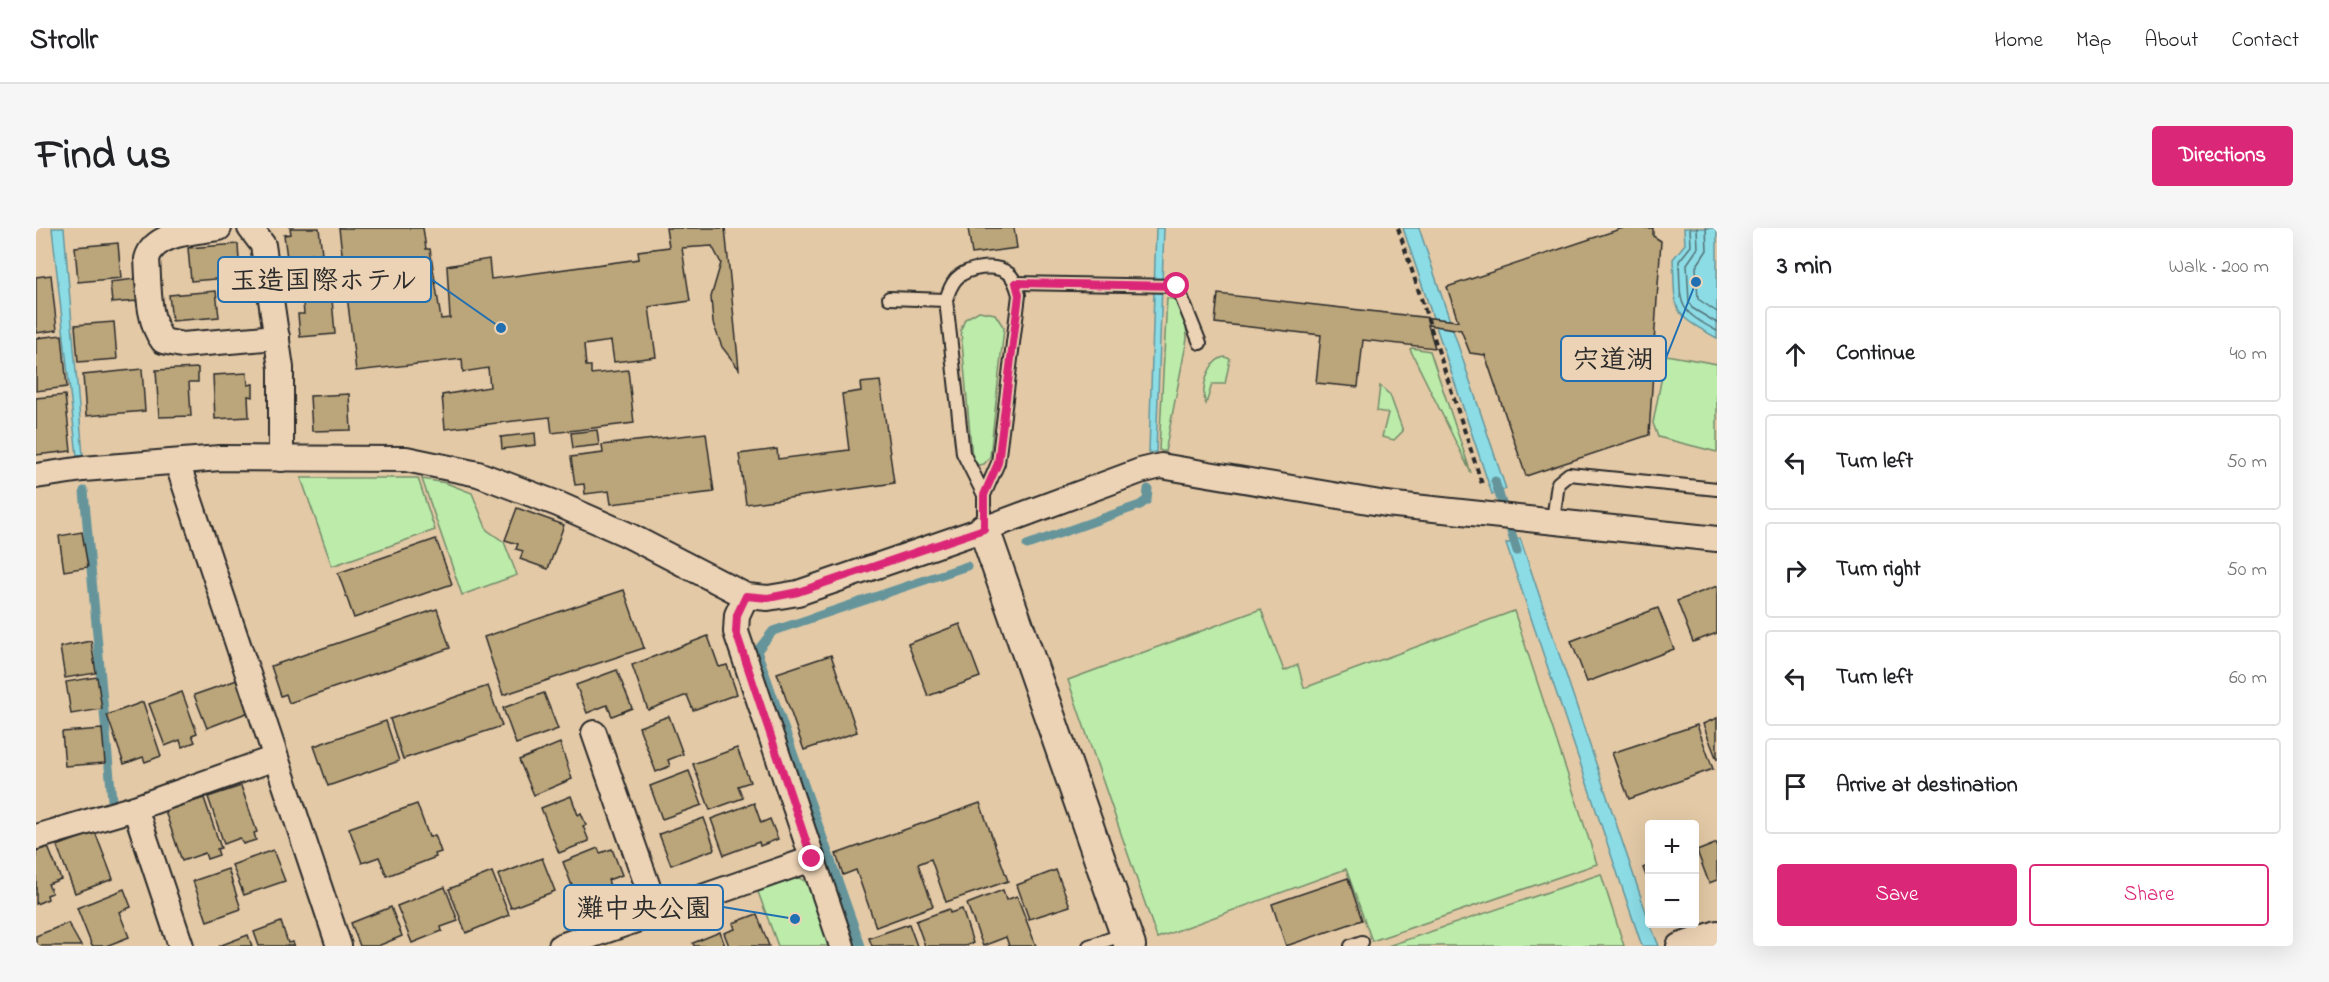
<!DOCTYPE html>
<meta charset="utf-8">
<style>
body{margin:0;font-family:"Indie Flower","Klee One",sans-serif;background:#f6f6f6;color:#202124}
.controls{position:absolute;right:18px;bottom:18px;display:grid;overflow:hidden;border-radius:6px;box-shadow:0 6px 24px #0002}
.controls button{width:54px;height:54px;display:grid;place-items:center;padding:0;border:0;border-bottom:2px solid #e0e0e0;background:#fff;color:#202124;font:30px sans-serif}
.stop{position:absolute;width:18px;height:18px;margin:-14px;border:4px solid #db2777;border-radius:50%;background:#fff}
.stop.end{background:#db2777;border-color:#fff;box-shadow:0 2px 6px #0008}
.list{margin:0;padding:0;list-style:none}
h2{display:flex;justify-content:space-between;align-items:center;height:78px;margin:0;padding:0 24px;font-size:26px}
h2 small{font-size:20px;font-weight:400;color:#757577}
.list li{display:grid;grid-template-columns:39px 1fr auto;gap:18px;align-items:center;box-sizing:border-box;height:96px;margin:0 12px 12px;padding:0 12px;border:2px solid #e0e0e0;border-radius:6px}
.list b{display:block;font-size:22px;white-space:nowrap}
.list em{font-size:20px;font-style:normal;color:#757577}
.actions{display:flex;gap:12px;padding:18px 24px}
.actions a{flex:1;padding:14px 0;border:2px solid #db2777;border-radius:6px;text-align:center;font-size:21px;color:#db2777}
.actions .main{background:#db2777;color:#fff}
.icon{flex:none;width:33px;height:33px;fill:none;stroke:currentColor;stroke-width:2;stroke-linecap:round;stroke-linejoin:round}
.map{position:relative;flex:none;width:1681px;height:718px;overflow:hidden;border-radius:6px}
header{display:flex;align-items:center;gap:36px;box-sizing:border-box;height:84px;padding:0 30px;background:#fff;border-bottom:2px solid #e0e0e0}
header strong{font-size:28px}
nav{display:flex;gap:33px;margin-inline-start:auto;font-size:21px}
.intro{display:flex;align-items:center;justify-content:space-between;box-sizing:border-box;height:144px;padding:0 36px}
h1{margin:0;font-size:42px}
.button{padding:15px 27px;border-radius:6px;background:#db2777;color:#fff;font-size:21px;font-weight:700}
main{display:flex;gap:36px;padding:0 36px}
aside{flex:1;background:#fff;border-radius:6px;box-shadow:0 6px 24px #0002}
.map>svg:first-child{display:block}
</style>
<header>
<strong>Strollr</strong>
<nav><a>Home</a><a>Map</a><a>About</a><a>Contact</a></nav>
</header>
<div class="intro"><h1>Find us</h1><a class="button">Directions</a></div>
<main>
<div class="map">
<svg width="1681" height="718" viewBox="0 0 1681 718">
<rect width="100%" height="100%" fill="#e3c9a6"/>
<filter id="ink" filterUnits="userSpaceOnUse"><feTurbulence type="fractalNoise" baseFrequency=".0167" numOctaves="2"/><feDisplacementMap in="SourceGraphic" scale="12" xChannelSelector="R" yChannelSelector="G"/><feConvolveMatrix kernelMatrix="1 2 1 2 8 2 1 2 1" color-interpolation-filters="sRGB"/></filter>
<g filter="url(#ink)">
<!-- green -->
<g fill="#bcebaa" stroke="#748b6a" stroke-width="1.5">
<path d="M1131,70L1140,72L1150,94L1151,111L1129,224L1123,222Z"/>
<path d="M943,83L959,86L968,100L954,229L948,236L942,237L936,230L925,102L929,91Z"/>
<path d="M1376,120L1394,123L1435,245L1374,121Z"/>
<path d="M1630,127L1681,136V224L1622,209L1617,195Z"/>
<path d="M1189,129L1194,131L1189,156H1176L1170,176C1164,161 1172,132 1189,129Z"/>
<path d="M1344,158L1354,167L1367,203L1358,212L1346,209L1352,185L1341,183Z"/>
<path d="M265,250H382L399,302L296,338Z"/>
<path d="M386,251L410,255L436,265L451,302L468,314L481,347L426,367Z"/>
<path d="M1225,381L1248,443L1262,437L1268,460L1478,383L1561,636L1336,713L1310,641L1121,710L1032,452Z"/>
<path d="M1565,646L1588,718H1352Z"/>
<path d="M762,649L772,655L796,718H742L722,664Z"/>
</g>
<!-- water -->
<g fill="#8cdce6" stroke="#65959b" stroke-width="1.5">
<path d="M16,0H28L47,228H41Z"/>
<path d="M1120,0H1128L1120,224L1113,225Z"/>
<path d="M1367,0H1383L1470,261L1456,266Z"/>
<path d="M1648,0H1681V110C1632,84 1640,83 1637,31L1649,16Z"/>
<path d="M1484,310L1614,696L1623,718H1606L1470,316Z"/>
</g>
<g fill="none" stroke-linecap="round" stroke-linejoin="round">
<!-- shore -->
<g stroke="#527276" stroke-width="1.5">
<path d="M1654,0L1655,18L1643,33C1645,78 1640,81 1681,103"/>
<path d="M1661,0L1662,20L1651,36L1653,74L1656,80L1681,95"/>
<path d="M1670,0L1671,22L1660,39L1662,71L1681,84"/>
</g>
<!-- stream -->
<g stroke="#65959b" stroke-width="9">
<path d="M1459,253L1481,323"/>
<path d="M48,263L76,572"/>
<path d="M991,317L1104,277L1111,272L1112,261"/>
<path d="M825,718L721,423L737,403L931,338"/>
</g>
</g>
<!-- building -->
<g fill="#bba57a" stroke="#2b2b2b" stroke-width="1.5">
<path d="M254,0H283L286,25L251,30L248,7L255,6Z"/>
<path d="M303,0H387L390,21H394L405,91L414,90L411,38L453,31L455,51L603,31L602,23L633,19L630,0H689L703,141L686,119L677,95L675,69L685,35L676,18L646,20L654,73L613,79L620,129L578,134L575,113L548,117L550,138H555V146L592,142L598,195L516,205L514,189L409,201L406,167L454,159L452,140L427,144L426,131L320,143Z"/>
<path d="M932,0H978L981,20L936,26Z"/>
<path d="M1587,0H1617V8L1625,13L1618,115L1629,116L1627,144H1617L1613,207L1490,248L1449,127L1434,125L1425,102L1392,97L1399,120L1327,112L1322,159L1280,155L1285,107L1179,95L1182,66L1422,93L1411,59Z"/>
<path d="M82,15L85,50L42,54L39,19Z"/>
<path d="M202,16L204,49L155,53L152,20Z"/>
<path d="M15,47L21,102L0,105V49Z"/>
<path d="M99,51L101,73L76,75L74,54Z"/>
<path d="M295,60L299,106L264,109L262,86H268L266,63Z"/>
<path d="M180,63L183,89L136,93L133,67Z"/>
<path d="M78,94L81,131L42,134L39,97Z"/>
<path d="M26,107L31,159L0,163V110Z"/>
<path d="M162,140V154H153L155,188L123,189L120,142Z"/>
<path d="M106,141L109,183L50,188L47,147Z"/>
<path d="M211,145L212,157L217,156V169L212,168L213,189L179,191L177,147Z"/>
<path d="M844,153L858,255L710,276L703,226L741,221L742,231L813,222L806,166L825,163L824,155Z"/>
<path d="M313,166L315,202L276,203L274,168Z"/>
<path d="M29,167L35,223L0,227V170Z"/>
<path d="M561,202L563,217L537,220L535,205Z"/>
<path d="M499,205L500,217L466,221L465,209Z"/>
<path d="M670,205L678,264L575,276L573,263L549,266L548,256L539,257L535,229L567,225L566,217Z"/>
<path d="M481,280L528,297L512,341L484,331L487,323L480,321L482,316L469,312Z"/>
<path d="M46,304L52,339L28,343L23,308Z"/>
<path d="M400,311L416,356L318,390L302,345Z"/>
<path d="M1681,358V405L1657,414L1641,373Z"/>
<path d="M588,362L608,420L467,467L448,409Z"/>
<path d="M1622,380L1638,421L1551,454L1535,413Z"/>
<path d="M401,381L414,420L253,475L250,466L245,468L235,438Z"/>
<path d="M924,396L944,449L892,468L872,416Z"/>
<path d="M672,408L683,439L691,437L701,466L657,482L651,467L612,482L596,437Z"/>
<path d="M55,413L60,445L29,450L24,419Z"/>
<path d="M795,427L821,504L768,522L741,445Z"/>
<path d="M581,442L596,480L576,488L571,477L551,485L540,457Z"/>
<path d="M61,449L66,481L35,486L30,454Z"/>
<path d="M201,452L213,484L171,500L158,467Z"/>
<path d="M452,458L466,498L367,531L354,491Z"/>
<path d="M146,464L161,505L156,507L159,514L146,519L144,512L129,518L113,476Z"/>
<path d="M508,465L522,501L480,516L467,480Z"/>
<path d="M107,474L125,528L109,534L107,529L88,536L71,487Z"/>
<path d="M633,488L647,526L632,532L634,538L620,544L603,499Z"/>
<path d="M1681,490V532L1667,496Z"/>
<path d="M350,493L363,533L292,558L278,518Z"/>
<path d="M1661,497L1677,541L1593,571L1576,525Z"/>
<path d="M66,501L69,535L29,538L26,504Z"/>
<path d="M524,515L536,551L498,567L483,532Z"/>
<path d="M701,520L714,554L702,558L707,570L674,582L657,536Z"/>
<path d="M653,543L666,577L626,591L614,558Z"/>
<path d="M205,558L221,604L218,605L220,612L207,616L204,610L188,616L172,569Z"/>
<path d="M535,568L542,587L545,585L550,597L547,598L553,613L523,625L505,580Z"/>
<path d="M168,570L185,620L181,621L183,627L171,631L169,625L146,633L129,583Z"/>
<path d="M718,575L725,595L734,591L742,611L724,618L723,614L688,627L675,591Z"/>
<path d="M944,575L972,653L910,674L895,631L882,636L897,678L840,699L820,642L807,647L800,626Z"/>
<path d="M381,576L393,609L399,607L405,624L399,626L400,629L351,648L343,629L326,635L313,600Z"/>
<path d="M668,590L679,621L635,637L623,606Z"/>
<path d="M59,604L77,651L39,665L21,618Z"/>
<path d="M1681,615V652L1673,655L1661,623Z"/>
<path d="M12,619L25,651L12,656L16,665L11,667L12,671L0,676V623Z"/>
<path d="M562,620L564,625L576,621L586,647L572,652L574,658L541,671L527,634Z"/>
<path d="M237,622L249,653L208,667L196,637Z"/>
<path d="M506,630L519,663L475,680L462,647Z"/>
<path d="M1614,637V658L1607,640Z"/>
<path d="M192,641L205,681L171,693L157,653Z"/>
<path d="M1020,642L1034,678L993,691L981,657Z"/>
<path d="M456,644L473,687L430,705L413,661Z"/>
<path d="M1312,650L1326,692L1250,718L1236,676Z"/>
<path d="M409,659L422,693L405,699L406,703L376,715L361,678Z"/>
<path d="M88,661L95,679L83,684L93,709L70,718H56L41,680Z"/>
<path d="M967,662L970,672L981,668L1000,718H973L970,709L947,718L931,676Z"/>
<path d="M355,679L366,708L342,718H324L315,695Z"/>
<path d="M913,681L914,685L926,681L937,715L929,718H889L880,693Z"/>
<path d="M721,686L733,718H693L688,705L699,701L697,695Z"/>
<path d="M245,694L252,715L257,714L258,718H223L218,704Z"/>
<path d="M32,695L45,718H0V708Z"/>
<path d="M873,696L881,718H836L833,710Z"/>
<path d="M684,704L689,718H658L657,715Z"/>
<path d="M212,707L216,718H183Z"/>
</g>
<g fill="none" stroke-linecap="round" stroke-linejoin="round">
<defs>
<g id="service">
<path d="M980,55L1141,58L1164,115"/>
<path d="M853,70L910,72"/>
<path d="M948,267L962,235L983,67C981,60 979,51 973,46C960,35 931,39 920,51C915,57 912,65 910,72L927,225L948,267V301"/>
<path d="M1517,293L1522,255L1533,246L1681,261"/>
<path d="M1053,718L1089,706"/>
<path d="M1315,718L1326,714"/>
</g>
<g id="minor">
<path d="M183,0C160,4 118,4 111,31C113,57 111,93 127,113L146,117L241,109"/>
<path d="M214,0L227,17L245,140V231"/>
<path d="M141,234L303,718"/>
<path d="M0,248L47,241L184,230L370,231L442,246L522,276L590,306L710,368L732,370L762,365L948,301L1104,243L1125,238L1350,276L1681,311"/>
<path d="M710,368L701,387L700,404L806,718"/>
<path d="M558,505L621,685"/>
<path d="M99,580L145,718"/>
<path d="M0,609L99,580L239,530"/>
<path d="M525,718L776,631"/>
<path d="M1643,718L1681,705"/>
</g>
<path id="tertiary" d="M948,301L1094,718"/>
</defs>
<!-- service casing -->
<use href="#service" stroke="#2b2b2b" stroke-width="16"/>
<!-- minor casing -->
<use href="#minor" stroke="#2b2b2b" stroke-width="28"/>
<!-- tertiary casing -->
<use href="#tertiary" stroke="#2b2b2b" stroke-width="34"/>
<!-- path -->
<path stroke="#2b2b2b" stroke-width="4" stroke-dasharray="6 4.5" stroke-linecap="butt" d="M1362,0L1447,259"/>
<!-- service -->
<use href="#service" stroke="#edd3b5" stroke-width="12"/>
<!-- minor -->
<use href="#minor" stroke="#edd3b5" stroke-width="24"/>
<!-- tertiary -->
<use href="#tertiary" stroke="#edd3b5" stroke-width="30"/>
</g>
</g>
<g fill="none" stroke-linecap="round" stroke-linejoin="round" filter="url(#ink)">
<!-- route -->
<path stroke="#db2777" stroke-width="8" d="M776,631L700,404L701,387L710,368L732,370L762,364L948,301V267L962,235L983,67L980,55L1141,58"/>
</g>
<!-- callouts -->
<path fill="none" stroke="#1f6fb2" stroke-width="2" d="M465 100L395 51M1660 54L1630 130M759 691L687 679"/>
<g fill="#1f6fb2" stroke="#edd3b5" stroke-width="2">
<circle cx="465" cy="100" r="6"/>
<circle cx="1660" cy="54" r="6"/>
<circle cx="759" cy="691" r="6"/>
</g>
<g fill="#edd3b5" stroke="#1f6fb2" stroke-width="2">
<rect x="182" y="29" width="213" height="45" rx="6"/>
<rect x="1525" y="108" width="105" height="45" rx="6"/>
<rect x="528" y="657" width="159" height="45" rx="6"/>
</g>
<g font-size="27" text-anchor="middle" font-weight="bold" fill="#2b2b2b">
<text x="288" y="61">玉造国際ホテル</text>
<text x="1577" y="140">宍道湖</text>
<text x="608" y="689">灘中央公園</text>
</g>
</svg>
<div class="controls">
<button>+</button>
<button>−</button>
</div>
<div class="stop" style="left:1141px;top:58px"></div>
<div class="stop end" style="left:776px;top:631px"></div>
</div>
<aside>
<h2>3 min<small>Walk · 200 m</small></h2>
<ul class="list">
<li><svg class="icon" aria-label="ahead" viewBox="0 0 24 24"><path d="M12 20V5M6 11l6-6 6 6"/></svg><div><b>Continue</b></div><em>40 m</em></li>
<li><svg class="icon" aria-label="left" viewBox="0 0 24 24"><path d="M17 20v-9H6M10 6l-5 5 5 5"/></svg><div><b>Turn left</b></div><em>50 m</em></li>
<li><svg class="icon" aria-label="right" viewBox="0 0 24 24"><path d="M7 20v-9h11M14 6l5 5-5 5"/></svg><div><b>Turn right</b></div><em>50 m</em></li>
<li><svg class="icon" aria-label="left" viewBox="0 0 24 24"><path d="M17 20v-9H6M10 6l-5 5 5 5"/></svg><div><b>Turn left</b></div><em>60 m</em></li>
<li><svg class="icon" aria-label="arrive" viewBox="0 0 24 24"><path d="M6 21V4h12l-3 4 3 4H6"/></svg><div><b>Arrive at destination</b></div></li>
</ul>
<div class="actions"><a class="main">Save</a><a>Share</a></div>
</aside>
</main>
